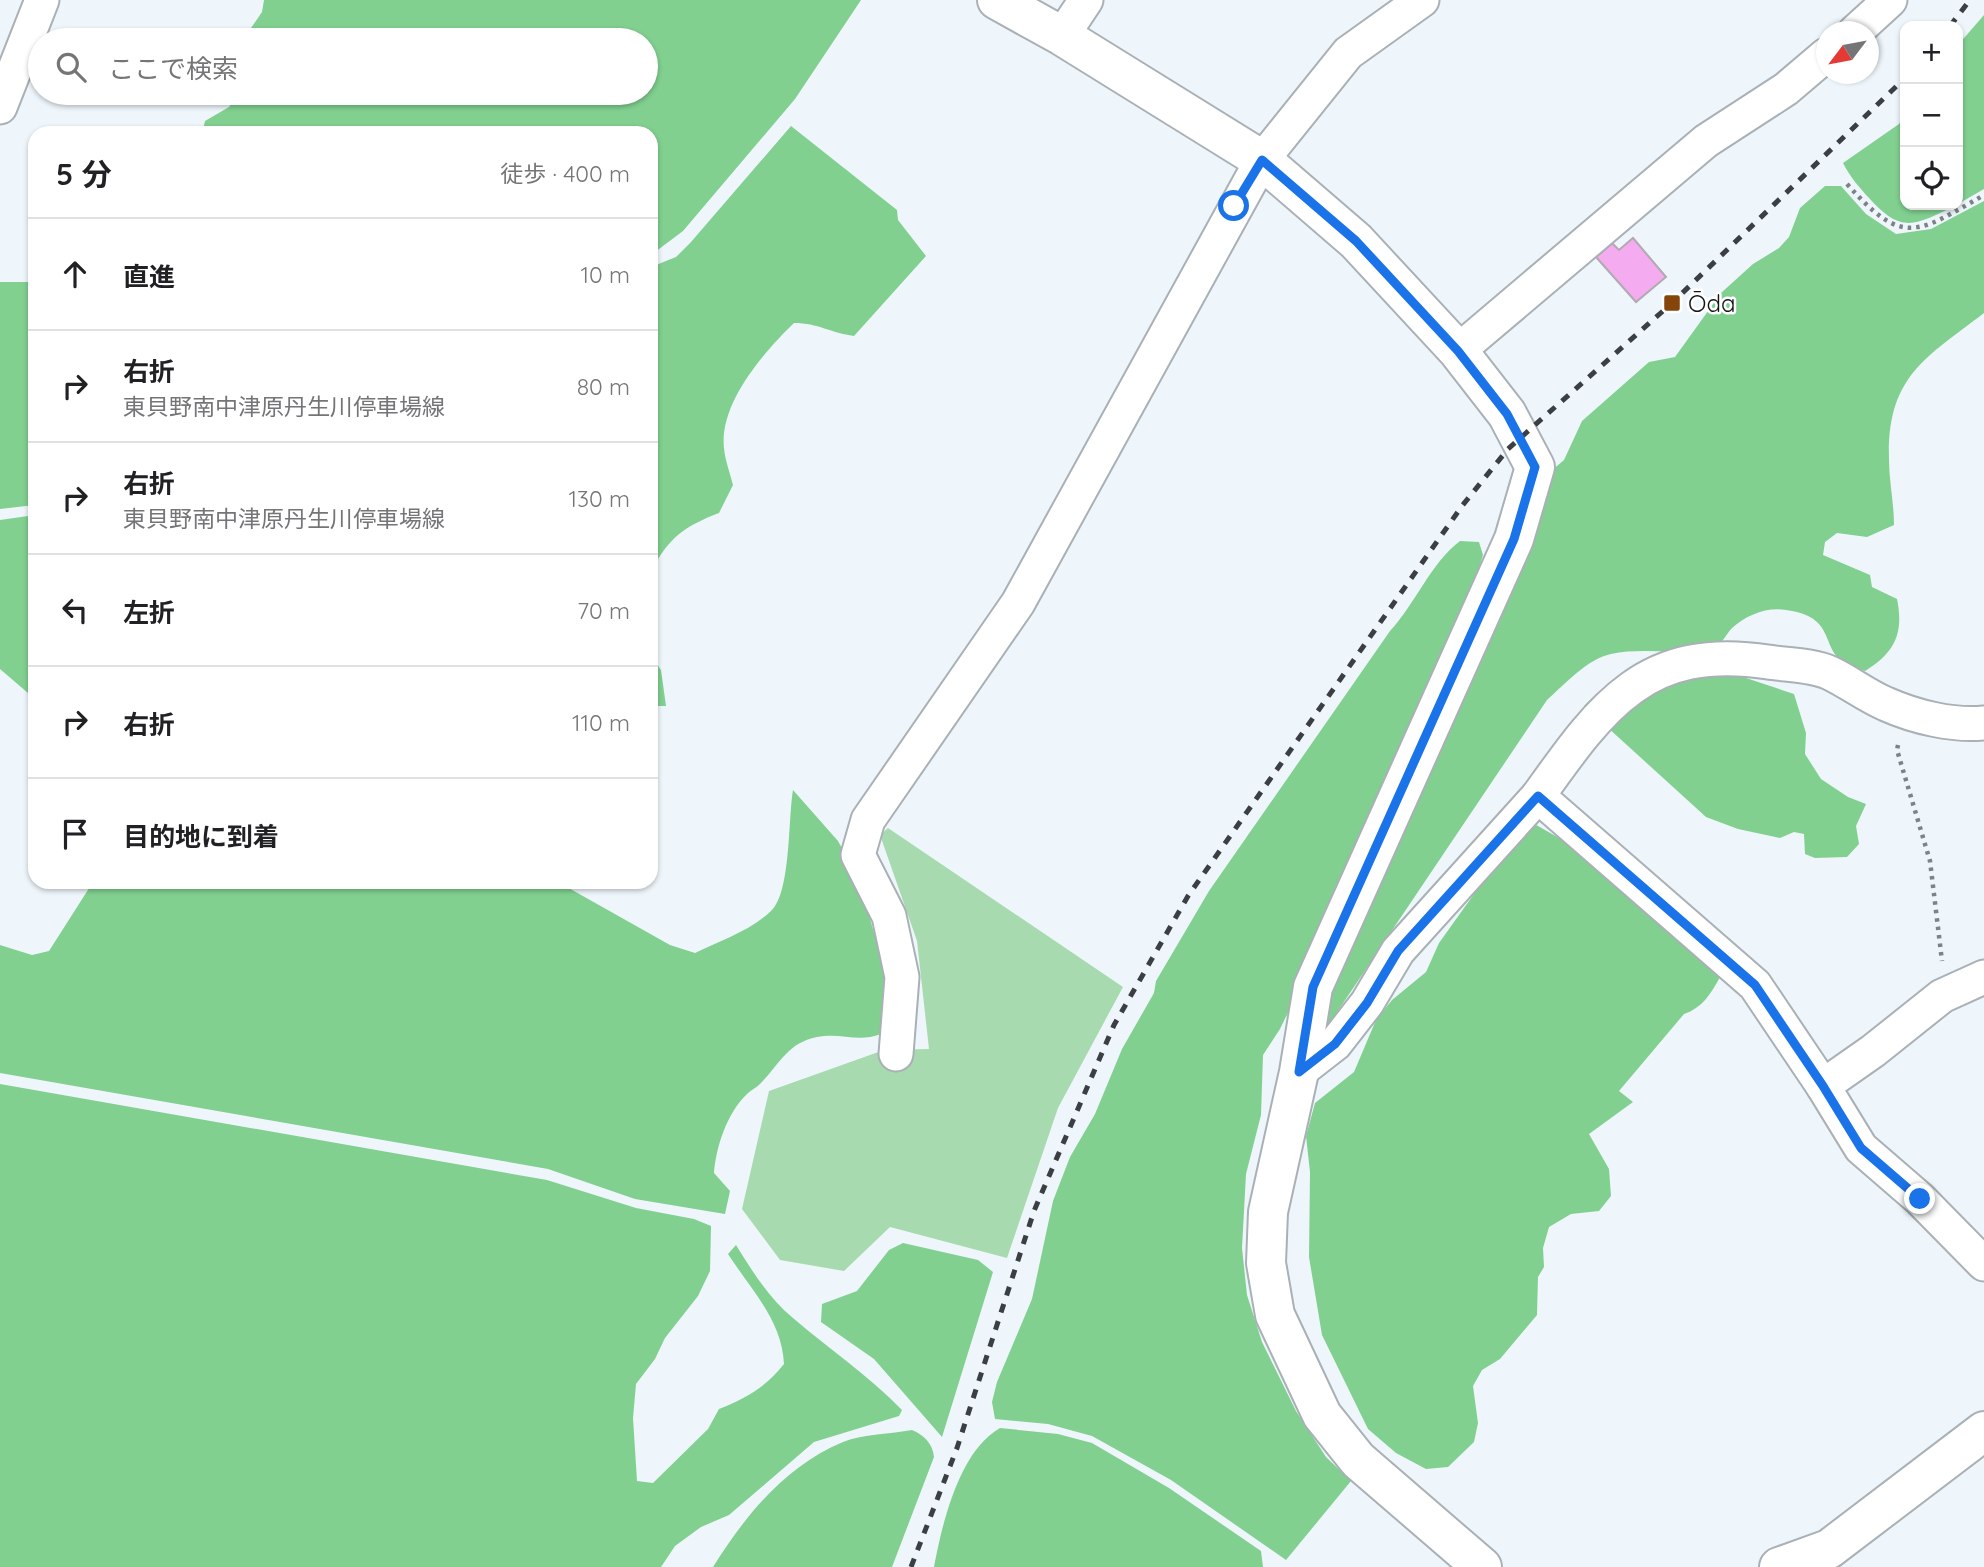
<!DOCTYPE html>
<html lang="ja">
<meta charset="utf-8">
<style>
body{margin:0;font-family:Quicksand,"Noto Sans JP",sans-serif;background:#f6f6f6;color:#202124}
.controls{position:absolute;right:21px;top:21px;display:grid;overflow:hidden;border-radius:14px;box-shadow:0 2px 5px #0004}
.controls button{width:63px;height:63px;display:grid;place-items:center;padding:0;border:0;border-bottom:2px solid #e0e0e0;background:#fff;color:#202124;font:35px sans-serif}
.compass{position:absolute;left:1816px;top:21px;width:63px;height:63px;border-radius:50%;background:#fff;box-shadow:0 2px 5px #0004;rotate:238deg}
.stop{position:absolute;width:21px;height:21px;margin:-16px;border:5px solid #1a73e8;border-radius:50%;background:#fff}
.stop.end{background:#1a73e8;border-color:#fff;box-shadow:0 2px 7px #0008}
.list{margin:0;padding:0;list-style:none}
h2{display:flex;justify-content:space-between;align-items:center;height:91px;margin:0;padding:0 28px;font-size:30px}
h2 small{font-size:23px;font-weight:400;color:#757577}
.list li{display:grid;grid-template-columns:46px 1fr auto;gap:21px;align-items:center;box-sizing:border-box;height:112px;padding:0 28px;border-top:2px solid #e0e0e0}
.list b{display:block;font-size:26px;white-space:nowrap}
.list p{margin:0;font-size:23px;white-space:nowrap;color:#757577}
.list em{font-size:23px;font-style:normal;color:#757577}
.icon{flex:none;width:38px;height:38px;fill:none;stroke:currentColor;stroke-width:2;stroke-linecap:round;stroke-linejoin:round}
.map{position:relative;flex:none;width:1984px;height:1567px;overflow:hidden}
.search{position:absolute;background:#fff;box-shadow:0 2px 5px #0004;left:28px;top:28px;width:630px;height:77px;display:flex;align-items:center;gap:18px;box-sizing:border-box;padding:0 24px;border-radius:38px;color:#757577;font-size:26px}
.panel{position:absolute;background:#fff;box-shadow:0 2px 5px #0004;left:28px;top:126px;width:630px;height:763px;border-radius:21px}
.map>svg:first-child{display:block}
</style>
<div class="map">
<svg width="1984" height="1567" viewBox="0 0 1984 1567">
<rect width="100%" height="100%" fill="#eef6fc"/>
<!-- green -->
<path fill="#a7dbaf" d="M888,828L1123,987L1058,1108L1007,1258L890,1227L844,1271L780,1260L742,1209L769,1091L884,1050L929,1049L917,941L880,835Z"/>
<!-- forest -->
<g fill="#81d090">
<path d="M264,0H861L795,99L683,231L651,255V133H202L205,121L229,107L239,93H646V40H252L249,31L262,12Z"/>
<path d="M1984,15V189L1958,204V45Z"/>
<path d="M1905,114V205H1957C1916,224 1903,236 1869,198C1859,187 1850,177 1843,163L1899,124Z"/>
<path d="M791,126L897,210L898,220L926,256L854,336C831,333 818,323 794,323C764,352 719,403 724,448C725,460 730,473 733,485L719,513C683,527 670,537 651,571V267L676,257L691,242Z"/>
<path d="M1825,186H1841L1866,214L1896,234L1931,229L1984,201V313C1924,359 1887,377 1889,460C1889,481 1894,503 1894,525L1867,537L1837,533L1825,542L1823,555L1870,575L1872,587L1897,599C1904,633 1895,653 1865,671C1859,669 1850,668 1845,664C1819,646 1837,617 1786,610C1766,607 1747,615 1732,628C1727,633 1724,641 1718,644C1686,658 1645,646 1611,654C1587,659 1564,685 1547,700L1325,1030L1322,1018L1350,939L1550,472L1564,460L1582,421L1649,362L1675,357L1721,293L1753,264L1779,248L1789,237L1800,208Z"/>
<path d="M0,282H35V505L0,509Z"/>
<path d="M35,515V699L0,669V520Z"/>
<path d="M1460,541L1479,542L1483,555L1474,584L1299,990L1280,1029L1263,1055L1261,1115L1246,1174L1242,1248L1247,1295L1262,1342L1296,1411L1326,1457L1351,1481L1286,1560L1171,1480L1092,1436L1048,1424L995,1419L992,1402L997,1382L1032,1299L1053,1201L1070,1157L1095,1114L1122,1049L1154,993L1156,981L1209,891L1390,631C1416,603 1430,564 1460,541Z"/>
<path d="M651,655L661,670L666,706H651Z"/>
<path d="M1731,673L1794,694L1806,733L1805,754L1821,779L1848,797L1866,804L1856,826L1859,844L1847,857L1815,858L1805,854L1804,834L1794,832L1780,838L1738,829L1706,817L1584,706C1593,697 1603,687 1615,682C1642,671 1699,681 1731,673Z"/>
<path d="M793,790L838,841L858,877L889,985L881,1034C857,1043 841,1032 817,1037C787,1043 780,1064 760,1084C756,1088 751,1090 747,1094C727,1113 716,1147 714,1173L730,1191L725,1214L635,1199L548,1169L0,1073V945L32,955L49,951L93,882H558L670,945L695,953C720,941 750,931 771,911C791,893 788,819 793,790Z"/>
<path d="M1531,822L1566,842L1715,969L1720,977C1711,994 1702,1008 1684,1014L1619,1091L1633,1102L1589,1134L1609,1169L1611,1196L1599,1211L1571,1214L1549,1227L1543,1248L1544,1267L1538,1277L1537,1315L1500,1359L1482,1370L1473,1386L1478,1423L1474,1442L1448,1467L1426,1469L1396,1453L1368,1429L1322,1335L1309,1257L1310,1172L1306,1136L1315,1103L1354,1072L1376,1020L1392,1000L1426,972L1439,943L1504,852Z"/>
<path d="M0,1084L547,1180L636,1208L694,1219L711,1226L710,1271L698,1296L665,1338L655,1359L636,1384L633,1418L637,1481L653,1483L708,1429L719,1409C746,1398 766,1387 784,1364C782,1320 751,1290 728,1254L736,1245C752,1271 769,1298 793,1318C829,1349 868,1375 902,1410L899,1416L814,1442L729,1515L701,1527L675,1546L661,1567H0Z"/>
<path d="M903,1243L978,1260L993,1272L942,1437L874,1359L821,1322L822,1304L857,1291L889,1250Z"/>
<path d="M1000,1428L1058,1434L1092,1443L1169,1488L1261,1551L1263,1567H934C942,1524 959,1451 1000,1428Z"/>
<path d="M912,1430C924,1435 933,1444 934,1457L892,1567H713C745,1516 785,1466 843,1442C863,1434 891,1434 912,1430Z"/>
</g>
<!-- building -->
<path fill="#f4abef" stroke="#b1aab0" stroke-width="2" d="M1633,238L1666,277L1636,302L1596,257L1612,243L1619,250Z"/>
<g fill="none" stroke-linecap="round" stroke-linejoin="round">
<defs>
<g id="street">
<path d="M1855,32L1890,0"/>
<path d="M1062,36L1086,0"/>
<path d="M0,107L42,0"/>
<path d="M1458,351L1706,141L1786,89L1826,55"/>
<path d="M1538,796C1602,706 1646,643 1768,662C1787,665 1813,665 1830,673C1849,682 1867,696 1886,704C1915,717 1953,726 1984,723"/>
<path d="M896,1054L902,977L889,916L858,855L868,820L1018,603L1262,160L1348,53L1422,0"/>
<path d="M1299,1072L1335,1044L1367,1003L1398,951L1538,796L1755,985L1823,1086L1861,1148L1920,1199L1984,1264"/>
<path d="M1823,1086L1873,1051L1942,996L1984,977"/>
</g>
<g id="secondary">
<path d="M997,0L1062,36L1262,160L1356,241L1458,351L1507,414L1535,467L1514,539L1313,987L1299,1072L1268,1212L1266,1263L1275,1315L1322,1415L1358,1460L1482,1567"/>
<path d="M1779,1567L1829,1549L1984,1431"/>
</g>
</defs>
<!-- street casing -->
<use href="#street" stroke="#a9b0b6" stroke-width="37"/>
<!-- secondary casing -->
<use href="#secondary" stroke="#a9b0b6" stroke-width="42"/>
<!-- path -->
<g stroke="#7d8287" stroke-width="4.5" stroke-dasharray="3.5 5" stroke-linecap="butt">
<path d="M1847,184C1903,247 1916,234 1984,195"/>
<path d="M1898,745L1897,750L1930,861L1942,961"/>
</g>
<!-- street -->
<use href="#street" stroke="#fff" stroke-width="33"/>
<!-- secondary -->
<use href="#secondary" stroke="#fff" stroke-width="38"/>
<!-- rail -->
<g stroke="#3b3e42" stroke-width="5" stroke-dasharray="9 9" stroke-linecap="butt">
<path d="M1950,26L1970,0"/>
<path d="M911,1567L957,1448L1034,1211L1114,1025L1188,896L1462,506L1508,449L1672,303L1905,78"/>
</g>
</g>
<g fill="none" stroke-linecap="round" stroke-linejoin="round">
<!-- route -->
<path stroke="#1a73e8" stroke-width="9" d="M1234,206L1262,160L1356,241L1458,351L1507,414L1535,467L1514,539L1313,987L1299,1072L1335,1044L1367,1003L1398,951L1538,796L1755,985L1823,1086L1861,1148L1920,1199"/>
</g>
<!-- markers -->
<rect fill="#84440a" stroke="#fff" stroke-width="2.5" x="1663" y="294" width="18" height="18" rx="3.5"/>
<g text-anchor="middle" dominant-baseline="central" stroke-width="5" stroke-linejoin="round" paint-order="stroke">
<!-- poi labels -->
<g font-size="24" fill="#131518" stroke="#fff" text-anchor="start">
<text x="1688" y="303">Ōda</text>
</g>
</g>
</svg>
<div class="controls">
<button>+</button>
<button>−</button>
<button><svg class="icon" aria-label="locate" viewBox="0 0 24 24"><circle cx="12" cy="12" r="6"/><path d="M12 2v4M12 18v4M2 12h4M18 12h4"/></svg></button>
</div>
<svg class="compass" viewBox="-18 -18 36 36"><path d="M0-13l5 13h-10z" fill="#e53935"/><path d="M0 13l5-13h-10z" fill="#757577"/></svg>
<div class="stop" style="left:1234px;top:206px"></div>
<div class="stop end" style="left:1920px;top:1199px"></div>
<div class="search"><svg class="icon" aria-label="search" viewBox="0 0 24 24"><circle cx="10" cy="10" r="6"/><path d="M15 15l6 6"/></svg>ここで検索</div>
<section class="panel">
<h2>5 分<small>徒歩 · 400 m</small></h2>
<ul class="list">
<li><svg class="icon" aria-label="ahead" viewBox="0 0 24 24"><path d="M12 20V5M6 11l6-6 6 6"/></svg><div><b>直進</b></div><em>10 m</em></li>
<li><svg class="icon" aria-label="right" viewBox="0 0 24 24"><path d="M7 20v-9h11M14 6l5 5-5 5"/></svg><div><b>右折</b><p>東貝野南中津原丹生川停車場線</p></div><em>80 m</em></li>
<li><svg class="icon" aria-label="right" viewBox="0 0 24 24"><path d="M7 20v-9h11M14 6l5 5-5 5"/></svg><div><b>右折</b><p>東貝野南中津原丹生川停車場線</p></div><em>130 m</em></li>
<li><svg class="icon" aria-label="left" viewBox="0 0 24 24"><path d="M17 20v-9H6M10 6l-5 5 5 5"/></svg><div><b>左折</b></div><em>70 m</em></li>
<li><svg class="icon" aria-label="right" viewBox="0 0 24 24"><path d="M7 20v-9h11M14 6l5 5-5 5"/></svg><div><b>右折</b></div><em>110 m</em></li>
<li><svg class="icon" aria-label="arrive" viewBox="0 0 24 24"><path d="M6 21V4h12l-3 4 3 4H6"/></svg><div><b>目的地に到着</b></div></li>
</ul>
</section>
</div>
